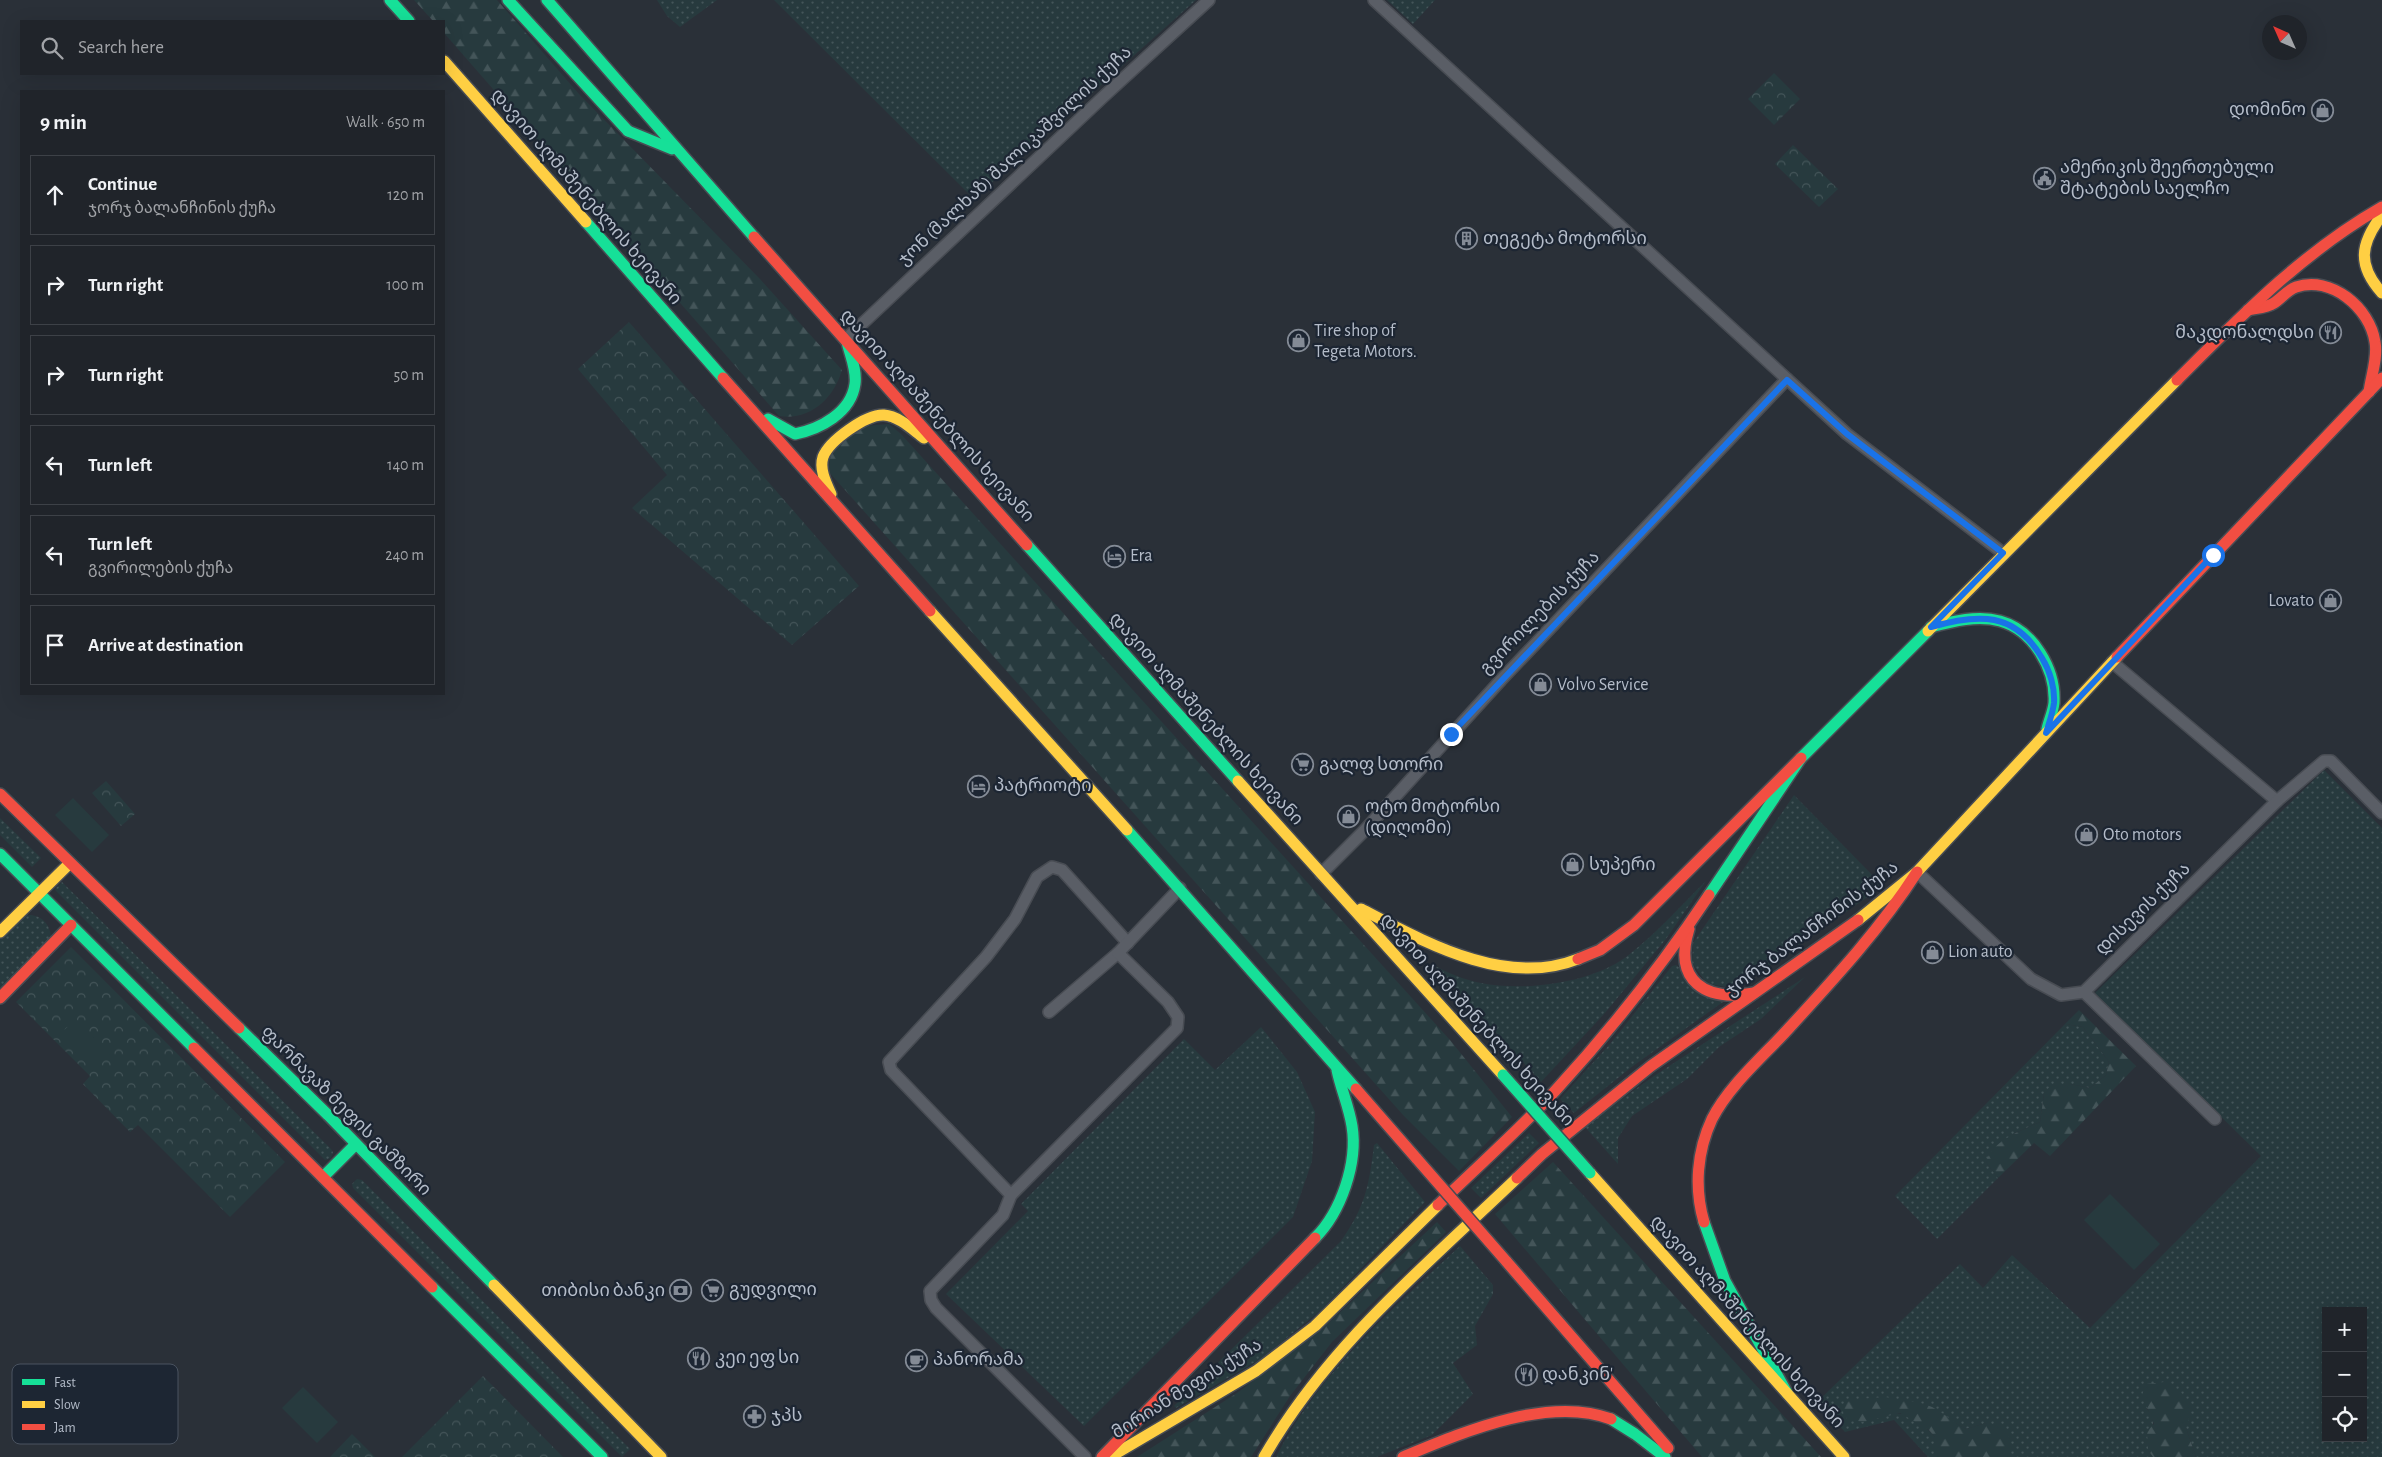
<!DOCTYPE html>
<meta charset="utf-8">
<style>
body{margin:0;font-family:"Alegreya Sans","Noto Sans Georgian",sans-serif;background:#282c32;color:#f1f3f6}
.controls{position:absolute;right:15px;bottom:15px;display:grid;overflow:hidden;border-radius:0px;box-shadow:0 5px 20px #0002}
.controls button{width:45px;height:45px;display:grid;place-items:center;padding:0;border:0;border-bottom:1px solid #3d4147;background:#20242a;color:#f1f3f6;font:25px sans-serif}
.compass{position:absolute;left:2262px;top:15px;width:45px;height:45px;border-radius:50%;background:#20242a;box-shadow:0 5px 20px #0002;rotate:315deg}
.stop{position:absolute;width:15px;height:15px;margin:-11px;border:4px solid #1a73e8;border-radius:50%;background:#fff}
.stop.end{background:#1a73e8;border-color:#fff;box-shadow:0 1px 5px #0008}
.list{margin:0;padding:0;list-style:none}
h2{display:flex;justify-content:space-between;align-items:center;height:65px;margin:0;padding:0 20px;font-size:21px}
h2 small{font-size:16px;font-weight:400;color:#a2a4a8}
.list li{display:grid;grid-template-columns:32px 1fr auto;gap:15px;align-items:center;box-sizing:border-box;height:80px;margin:0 10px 10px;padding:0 10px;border:1px solid #3d4147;border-radius:0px}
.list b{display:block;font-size:19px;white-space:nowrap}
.list p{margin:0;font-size:16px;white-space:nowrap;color:#a2a4a8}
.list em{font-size:16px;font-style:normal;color:#a2a4a8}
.icon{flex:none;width:28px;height:28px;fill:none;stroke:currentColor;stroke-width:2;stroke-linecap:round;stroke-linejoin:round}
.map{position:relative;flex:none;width:2382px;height:1457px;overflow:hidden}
.search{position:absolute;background:#20242a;box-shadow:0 5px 20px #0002;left:20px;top:20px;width:425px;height:55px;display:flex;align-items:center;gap:12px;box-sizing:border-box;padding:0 18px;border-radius:0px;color:#a2a4a8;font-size:19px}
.panel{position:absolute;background:#20242a;box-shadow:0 5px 20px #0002;left:20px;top:90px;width:425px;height:605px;border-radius:0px}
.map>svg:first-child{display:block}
</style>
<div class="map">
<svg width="2382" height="1457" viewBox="0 0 2382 1457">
<defs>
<pattern id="grass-dots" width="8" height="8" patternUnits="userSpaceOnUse" patternTransform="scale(1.25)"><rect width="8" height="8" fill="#273a3e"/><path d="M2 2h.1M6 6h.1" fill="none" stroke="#445559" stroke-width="1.8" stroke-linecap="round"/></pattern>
<pattern id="forest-firs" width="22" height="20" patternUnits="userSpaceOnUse" patternTransform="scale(1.25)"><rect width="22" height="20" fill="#273a3e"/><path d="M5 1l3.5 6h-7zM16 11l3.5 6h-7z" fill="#445559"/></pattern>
<pattern id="park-crowns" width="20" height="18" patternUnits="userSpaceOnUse" patternTransform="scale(1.25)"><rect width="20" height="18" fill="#273a3e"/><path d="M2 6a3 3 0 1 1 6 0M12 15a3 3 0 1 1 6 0" fill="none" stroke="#445559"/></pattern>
</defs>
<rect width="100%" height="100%" fill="#2a3038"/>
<!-- grass -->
<g fill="url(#grass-dots)" fill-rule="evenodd">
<path d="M657,0H717L680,27L667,16Z"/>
<path d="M774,0H1196L988,186L971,196Z"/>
<path d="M1387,0H1435L1413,24Z"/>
<path d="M2324,770L2382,828V1457H2196L2186,1428L2146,1408C2158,1420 2152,1434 2148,1450L2153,1457H2010V1439L1986,1423L1966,1429C1943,1417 1933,1405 1906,1401L1893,1414C1909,1411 1925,1426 1935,1437V1457H1928L1894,1420L1845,1432L1817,1402L1960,1264L1983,1288L2012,1255L2090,1328L2261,1156L2095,993ZM2326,1311H2363V1438H2326Z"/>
<path d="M1794,795L1883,886L1742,985L1736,988L1707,984L1692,963L1693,943Z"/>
<path d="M0,818L41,858L32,867L0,835Z"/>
<path d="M1706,881L1666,939L1605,1013L1541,1082L1435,966C1448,973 1465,980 1481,983C1525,992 1596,983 1631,953C1658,932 1681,905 1706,881Z"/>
<path d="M62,882L331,1149L333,1152L331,1158L325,1160L56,891L55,889Z"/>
<path d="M29,915C42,915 50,925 51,937L0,991V939L23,916Z"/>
<path d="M1676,965L1723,1002L1633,1066L1574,1113L1560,1099L1610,1044L1672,966Z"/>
<path d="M1805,977L1761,1019L1719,1047L1687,1079L1632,1116L1618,1138V1164L1584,1126L1654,1076Z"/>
<path d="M2065,1024L2083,1027L2109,1062L2106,1075L2090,1088L2070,1084L2044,1094L2040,1122L2015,1133L1986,1162L1998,1178L1937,1239L1895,1196Z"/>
<path d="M1261,1027L1297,1072L1315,1112L1312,1161L1293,1217L1084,1426L946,1294L1028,1211L1021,1204L1184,1039L1215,1070Z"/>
<path d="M1529,1133L1539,1143L1481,1198L1471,1188Z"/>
<path d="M1377,1143L1425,1202L1320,1311L1262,1358L1176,1408L1174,1406L1341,1241C1365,1207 1369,1186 1374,1145Z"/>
<path d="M357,1179L362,1180L630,1449L622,1457L353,1188L352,1184Z"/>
<path d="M1460,1246L1493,1285V1294L1475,1326L1477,1345L1453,1363L1473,1394L1432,1435L1377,1457H1276C1318,1374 1393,1308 1460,1246Z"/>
</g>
<!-- forest -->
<g fill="url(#forest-firs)">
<path d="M414,0H497L579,94L760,279L842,370C834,399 809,421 779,416L444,33V21H433Z"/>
<path d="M889,424L901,434L1450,1040L1512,1117L1459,1171L1404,1116L828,471L832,448L853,427Z"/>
<path d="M2079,1010L2136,1066L2050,1156L2034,1143L1998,1178L1986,1162C1993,1140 2020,1131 2040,1122L2044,1094L2052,1084H2070L2090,1088L2106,1075L2109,1062L2083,1027L2065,1024Z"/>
<path d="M1553,1162L1821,1457H1702L1495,1214Z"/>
<path d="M1437,1222L1446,1232L1332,1342L1290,1396L1251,1457H1137L1237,1393L1321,1330Z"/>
<path d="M2164,1382L2180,1391L2192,1408L2186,1428L2196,1457H2153L2148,1450L2147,1431L2154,1424L2142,1395L2146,1384Z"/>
<path d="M1885,1397C1901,1400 1918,1401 1932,1407C1944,1413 1954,1423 1966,1429L1986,1423L2004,1427L2010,1439V1457H1935V1437L1929,1430L1900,1413L1863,1422L1847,1419L1843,1412L1848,1400Z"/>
</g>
<!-- park -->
<g fill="url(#park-crowns)">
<path d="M1774,73L1800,99L1774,125L1748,99Z"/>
<path d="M1793,145L1838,189L1819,207L1775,164Z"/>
<path d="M629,322L859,586L792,645L632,508L667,475L578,369Z"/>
<path d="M106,781L135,814L121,826L92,793Z"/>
<path d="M71,947L285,1162L230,1217L138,1125L130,1132L83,1084L90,1076L16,1002Z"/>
<path d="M483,1376L563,1457H402Z"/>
<path d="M352,1434L375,1457H330Z"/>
</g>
<!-- pitch -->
<g fill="#273a3e">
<path d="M73,798L109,835L92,852L55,815Z"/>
<path d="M76,1019L110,1055L93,1071L59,1035Z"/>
<path d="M2110,1194L2160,1244L2134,1270L2084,1220Z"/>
<path d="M303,1387L338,1422L317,1443L282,1408Z"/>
</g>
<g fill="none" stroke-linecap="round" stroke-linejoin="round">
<defs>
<g id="street">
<path d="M1374,0L1847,434L2003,553"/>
<path d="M846,339L1103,97L1209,0"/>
<path d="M2112,662L2277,801"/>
<path d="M1917,872L2031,979L2061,995L2084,992L2277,801L2324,761H2331L2382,813"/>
<path d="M1321,874L1364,831L1501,680L1787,379"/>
<path d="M2084,992L2215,1119"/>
<path d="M1049,1012L1118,953"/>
<path d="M1011,1195L891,1070L889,1062L986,957L1015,919L1037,877L1052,867L1062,870L1128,943"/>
<path d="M1085,1457L936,1308L931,1300L930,1291L1003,1215L1011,1195L1177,1028L1178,1017L1168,1002L1118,953L1180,888"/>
</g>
<g id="fast">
<path d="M390,0L409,21"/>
<path d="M508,0L628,131"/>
<path d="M547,0L754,237"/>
<path d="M628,131L672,149"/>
<path d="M586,222L723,378"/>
<path d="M768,419L795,434C820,429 851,413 855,384C857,370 850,355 847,342"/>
<path d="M1027,545L1238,781"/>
<path d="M1931,627C1953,621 1978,615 2000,621C2033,630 2056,669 2054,703C2053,712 2049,720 2047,729"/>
<path d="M1127,830L1356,1089"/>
<path d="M0,854L194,1048"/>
<path d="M1709,895L1801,758L1928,631"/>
<path d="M239,1028L328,1115L494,1285"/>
<path d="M323,1177L355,1145"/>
<path d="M1704,1222L1725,1281L1787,1393"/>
<path d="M1315,1238C1341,1212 1358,1163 1352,1126C1349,1107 1341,1089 1337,1070"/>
<path d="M432,1287L602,1457"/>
<path d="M1611,1419L1635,1434L1665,1457"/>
</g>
<g id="slow">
<path d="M444,61L586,222"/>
<path d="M2382,215C2360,244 2357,265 2382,293"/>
<path d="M831,494C826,483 819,469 823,457C829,441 866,414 884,415C899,416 913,430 924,438"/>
<path d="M930,611L1127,830"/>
<path d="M1928,631L2177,380"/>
<path d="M1238,781L1503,1075"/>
<path d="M1361,909C1425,942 1505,988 1578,959"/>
<path d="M1858,920L1917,872L2117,657"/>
<path d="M0,932L69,864"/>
<path d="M1590,1173L1844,1457"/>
<path d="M494,1285L661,1457"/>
<path d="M1110,1457L1256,1371L1315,1326L1438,1205"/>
<path d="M1264,1457C1328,1346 1425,1266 1517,1178"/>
</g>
<g id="jam">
<path d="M754,237L1027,545"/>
<path d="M2248,310C2257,308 2266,308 2274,303C2282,298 2287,290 2296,287C2331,275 2370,308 2375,342C2378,358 2371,376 2369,392"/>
<path d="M723,378L930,611"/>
<path d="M2177,380C2241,316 2303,252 2382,207"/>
<path d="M2117,657L2382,378"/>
<path d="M0,794L239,1028"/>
<path d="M1689,929C1673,981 1705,1002 1754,993"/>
<path d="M1578,959L1600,950L1634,925L1801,758"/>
<path d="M0,998L71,925"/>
<path d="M194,1048L432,1287"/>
<path d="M1356,1089L1417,1159"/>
<path d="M1517,1178L1542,1154L1651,1066L1858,920"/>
<path d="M1438,1205C1477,1167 1518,1131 1555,1091C1611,1030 1663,964 1709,895"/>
<path d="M1704,1222C1694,1188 1697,1151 1712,1119C1730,1084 1764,1056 1790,1027C1835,978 1881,928 1917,872"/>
<path d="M1506,1261L1668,1448"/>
<path d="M1102,1457L1315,1238"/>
<path d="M1403,1457C1461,1433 1548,1395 1611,1419"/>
</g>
</defs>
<!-- street casing -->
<use href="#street" stroke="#484c53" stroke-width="14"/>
<!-- fast casing -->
<use href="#fast" stroke="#484c53" stroke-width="14"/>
<!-- slow casing -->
<use href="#slow" stroke="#484c53" stroke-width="14"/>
<!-- jam casing -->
<use href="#jam" stroke="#484c53" stroke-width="14"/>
<!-- street -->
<use href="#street" stroke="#5a5e66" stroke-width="11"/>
<!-- fast -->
<use href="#fast" stroke="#16e098" stroke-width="11"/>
<!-- slow -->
<use href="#slow" stroke="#ffcf43" stroke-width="11"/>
<!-- jam -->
<use href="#jam" stroke="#f24e42" stroke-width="11"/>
<defs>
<path id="fast-bridge" d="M1503,1075L1590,1173"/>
<path id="jam-bridge" d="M1417,1159L1506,1261"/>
</defs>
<!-- fast-bridge casing -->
<use href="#fast-bridge" stroke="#474c53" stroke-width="14" stroke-linecap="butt"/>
<!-- jam-bridge casing -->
<use href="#jam-bridge" stroke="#474c53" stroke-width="14" stroke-linecap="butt"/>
<!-- fast-bridge -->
<use href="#fast-bridge" stroke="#16e098" stroke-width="11"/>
<!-- jam-bridge -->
<use href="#jam-bridge" stroke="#f24e42" stroke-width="11"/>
</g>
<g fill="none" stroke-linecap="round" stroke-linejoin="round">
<!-- route -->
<path stroke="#1a73e8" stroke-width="6" d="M1451,734L1787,380L1847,434L2003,553L1931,627C1979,613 2015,612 2042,658C2050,671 2055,688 2054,703C2053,712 2049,723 2046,733L2213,555"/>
</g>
<!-- icons -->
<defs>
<symbol id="shop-ring" viewBox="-11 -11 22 22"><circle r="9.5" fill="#1d2633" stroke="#848b96" stroke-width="1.5"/><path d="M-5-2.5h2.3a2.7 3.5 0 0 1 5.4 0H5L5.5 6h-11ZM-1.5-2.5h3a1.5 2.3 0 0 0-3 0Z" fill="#848b96"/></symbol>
<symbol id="civic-ring" viewBox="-11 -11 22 22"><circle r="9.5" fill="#1d2633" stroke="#848b96" stroke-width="1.5"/><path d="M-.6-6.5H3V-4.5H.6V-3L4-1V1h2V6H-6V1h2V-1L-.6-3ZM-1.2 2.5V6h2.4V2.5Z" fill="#848b96"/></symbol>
<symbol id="building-ring" viewBox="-11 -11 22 22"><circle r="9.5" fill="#1d2633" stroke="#848b96" stroke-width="1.5"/><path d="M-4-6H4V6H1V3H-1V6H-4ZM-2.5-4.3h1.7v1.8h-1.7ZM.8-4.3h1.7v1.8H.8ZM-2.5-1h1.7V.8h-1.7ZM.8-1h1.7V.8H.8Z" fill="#848b96"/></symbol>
<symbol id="restaurant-ring" viewBox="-11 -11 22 22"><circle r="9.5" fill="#1d2633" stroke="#848b96" stroke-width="1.5"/><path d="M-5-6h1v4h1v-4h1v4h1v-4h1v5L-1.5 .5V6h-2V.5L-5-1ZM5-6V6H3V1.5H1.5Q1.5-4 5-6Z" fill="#848b96"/></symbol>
<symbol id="hotel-ring" viewBox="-11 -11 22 22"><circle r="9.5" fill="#1d2633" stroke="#848b96" stroke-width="1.5"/><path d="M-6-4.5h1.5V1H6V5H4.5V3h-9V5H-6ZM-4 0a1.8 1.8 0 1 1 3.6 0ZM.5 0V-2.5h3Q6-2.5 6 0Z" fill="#848b96"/></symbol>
<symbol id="supermarket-ring" viewBox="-11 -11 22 22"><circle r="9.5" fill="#1d2633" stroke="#848b96" stroke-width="1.5"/><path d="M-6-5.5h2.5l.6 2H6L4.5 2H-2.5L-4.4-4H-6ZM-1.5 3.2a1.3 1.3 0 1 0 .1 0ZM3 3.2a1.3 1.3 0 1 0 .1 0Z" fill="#848b96"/></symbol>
<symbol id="bank-ring" viewBox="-11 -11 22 22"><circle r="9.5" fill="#1d2633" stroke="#848b96" stroke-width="1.5"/><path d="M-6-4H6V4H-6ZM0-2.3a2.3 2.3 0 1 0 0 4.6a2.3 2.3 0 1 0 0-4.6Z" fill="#848b96"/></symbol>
<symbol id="cafe-ring" viewBox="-11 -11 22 22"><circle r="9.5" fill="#1d2633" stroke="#848b96" stroke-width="1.5"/><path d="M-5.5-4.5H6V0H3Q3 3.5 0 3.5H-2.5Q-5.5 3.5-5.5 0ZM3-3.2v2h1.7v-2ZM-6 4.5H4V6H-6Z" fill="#848b96"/></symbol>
<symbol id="pharmacy-ring" viewBox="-11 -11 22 22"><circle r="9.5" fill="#1d2633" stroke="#848b96" stroke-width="1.5"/><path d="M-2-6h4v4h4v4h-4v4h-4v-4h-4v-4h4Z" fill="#848b96"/></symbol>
</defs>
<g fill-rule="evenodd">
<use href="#shop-ring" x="2310" y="98" width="25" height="25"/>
<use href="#civic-ring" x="2032" y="166" width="25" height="25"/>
<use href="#building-ring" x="1454" y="226" width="25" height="25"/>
<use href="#restaurant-ring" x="2318" y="320" width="25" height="25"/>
<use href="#shop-ring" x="1286" y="328" width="25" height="25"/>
<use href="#hotel-ring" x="1102" y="544" width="25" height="25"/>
<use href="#shop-ring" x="2318" y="588" width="25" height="25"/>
<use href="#shop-ring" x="1528" y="672" width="25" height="25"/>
<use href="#supermarket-ring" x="1290" y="752" width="25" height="25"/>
<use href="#hotel-ring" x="966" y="774" width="25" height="25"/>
<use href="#shop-ring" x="1336" y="804" width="25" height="25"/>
<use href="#shop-ring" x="2074" y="822" width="25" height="25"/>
<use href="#shop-ring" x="1560" y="852" width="25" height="25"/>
<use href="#shop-ring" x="1920" y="940" width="25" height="25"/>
<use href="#supermarket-ring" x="700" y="1278" width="25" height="25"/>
<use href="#bank-ring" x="668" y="1278" width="25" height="25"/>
<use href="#restaurant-ring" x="686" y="1346" width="25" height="25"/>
<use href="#cafe-ring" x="904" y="1348" width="25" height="25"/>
<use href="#restaurant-ring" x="1514" y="1362" width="25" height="25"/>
<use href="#pharmacy-ring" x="742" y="1404" width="25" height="25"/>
</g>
<g text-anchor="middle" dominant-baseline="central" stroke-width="4.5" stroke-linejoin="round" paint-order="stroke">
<!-- poi labels -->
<g font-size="18" fill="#b4bcc9" stroke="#1d2633" text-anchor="start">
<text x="2306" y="110" text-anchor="end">დომინო</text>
<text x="2060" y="168">ამერიკის შეერთებული<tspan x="2060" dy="21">შტატების საელჩო</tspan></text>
<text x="1483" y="239">თეგეტა მოტორსი</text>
<text x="1314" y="331">Tire shop of<tspan x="1314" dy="21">Tegeta Motors.</tspan></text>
<text x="2314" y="333" text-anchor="end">მაკდონალდსი</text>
<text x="1130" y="556">Era</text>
<text x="2314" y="601" text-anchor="end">Lovato</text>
<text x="1557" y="685">Volvo Service</text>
<text x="1319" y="765">გალფ სთორი</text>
<text x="994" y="786">პატრიოტი</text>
<text x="1365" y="807">ოტო მოტორსი<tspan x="1365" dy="21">(დიღომი)</tspan></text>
<text x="2103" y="835">Oto motors</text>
<text x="1589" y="865">სუპერი</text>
<text x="1948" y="952">Lion auto</text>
<text x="729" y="1290">გუდვილი</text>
<text x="665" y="1291" text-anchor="end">თიბისი ბანკი</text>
<text x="715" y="1358">კეი ეფ სი</text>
<text x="933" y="1360">პანორამა</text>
<text x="1542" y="1375">დანკინ'</text>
<text x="771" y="1416">ჯპს</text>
</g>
<!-- street labels -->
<g font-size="18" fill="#b4bcc9" stroke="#1d2633">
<text transform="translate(1015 156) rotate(-43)">ჯონ (მალხაზ) შალიკაშვილის ქუჩა</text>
<text transform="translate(586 197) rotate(49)">დავით აღმაშენებლის ხეივანი</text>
<text transform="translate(937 416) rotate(48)">დავით აღმაშენებლის ხეივანი</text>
<text transform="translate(1540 613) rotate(-46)">გვირილების ქუჩა</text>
<text transform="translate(1206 719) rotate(48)">დავით აღმაშენებლის ხეივანი</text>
<text transform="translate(2143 909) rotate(-44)">დისევის ქუჩა</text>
<text transform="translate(1812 929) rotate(-37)">ჯორჯ ბალანჩინის ქუჩა</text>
<text transform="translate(1477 1020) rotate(48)">დავით აღმაშენებლის ხეივანი</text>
<text transform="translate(346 1111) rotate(45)">ფარნავაზ მეფის გამზირი</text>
<text transform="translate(1747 1322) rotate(48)">დავით აღმაშენებლის ხეივანი</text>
<text transform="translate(1187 1389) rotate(-32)">მირიან მეფის ქუჩა</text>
</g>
</g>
<!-- legend -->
<rect x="12" y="1364" width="166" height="80" rx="8" fill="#1d2633" stroke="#4a5360" stroke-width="1"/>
<rect x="22" y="1379" width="23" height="6" fill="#16e098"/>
<rect x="22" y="1401" width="23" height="7" fill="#ffcf43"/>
<rect x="22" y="1424" width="23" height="6" fill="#f24e42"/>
<g font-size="14" fill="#b4bcc9">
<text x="54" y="1387">Fast</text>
<text x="54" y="1409">Slow</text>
<text x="54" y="1432">Jam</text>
</g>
</svg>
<div class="controls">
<button>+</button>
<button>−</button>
<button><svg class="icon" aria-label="locate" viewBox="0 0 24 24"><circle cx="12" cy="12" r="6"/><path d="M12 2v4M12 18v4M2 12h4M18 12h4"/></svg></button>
</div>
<svg class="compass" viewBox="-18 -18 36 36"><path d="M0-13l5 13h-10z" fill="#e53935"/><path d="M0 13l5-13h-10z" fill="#a2a4a8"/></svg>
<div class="stop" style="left:2213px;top:555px"></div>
<div class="stop end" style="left:1451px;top:734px"></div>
<div class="search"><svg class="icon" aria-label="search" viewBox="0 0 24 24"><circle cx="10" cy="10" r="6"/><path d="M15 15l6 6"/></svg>Search here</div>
<section class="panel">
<h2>9 min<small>Walk · 650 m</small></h2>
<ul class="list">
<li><svg class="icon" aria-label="ahead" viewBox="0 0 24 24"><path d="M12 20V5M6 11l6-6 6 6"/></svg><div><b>Continue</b><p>ჯორჯ ბალანჩინის ქუჩა</p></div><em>120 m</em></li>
<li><svg class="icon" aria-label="right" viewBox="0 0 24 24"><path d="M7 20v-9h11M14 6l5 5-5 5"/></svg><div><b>Turn right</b></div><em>100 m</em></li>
<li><svg class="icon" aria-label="right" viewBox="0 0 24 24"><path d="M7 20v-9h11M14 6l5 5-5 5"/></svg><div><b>Turn right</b></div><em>50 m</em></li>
<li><svg class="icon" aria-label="left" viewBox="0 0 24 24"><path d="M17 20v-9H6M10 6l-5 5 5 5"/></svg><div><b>Turn left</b></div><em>140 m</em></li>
<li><svg class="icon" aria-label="left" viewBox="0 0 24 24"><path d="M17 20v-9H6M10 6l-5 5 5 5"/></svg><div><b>Turn left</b><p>გვირილების ქუჩა</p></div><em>240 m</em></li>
<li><svg class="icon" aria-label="arrive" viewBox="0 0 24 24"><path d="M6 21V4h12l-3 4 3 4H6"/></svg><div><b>Arrive at destination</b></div></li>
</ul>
</section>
</div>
